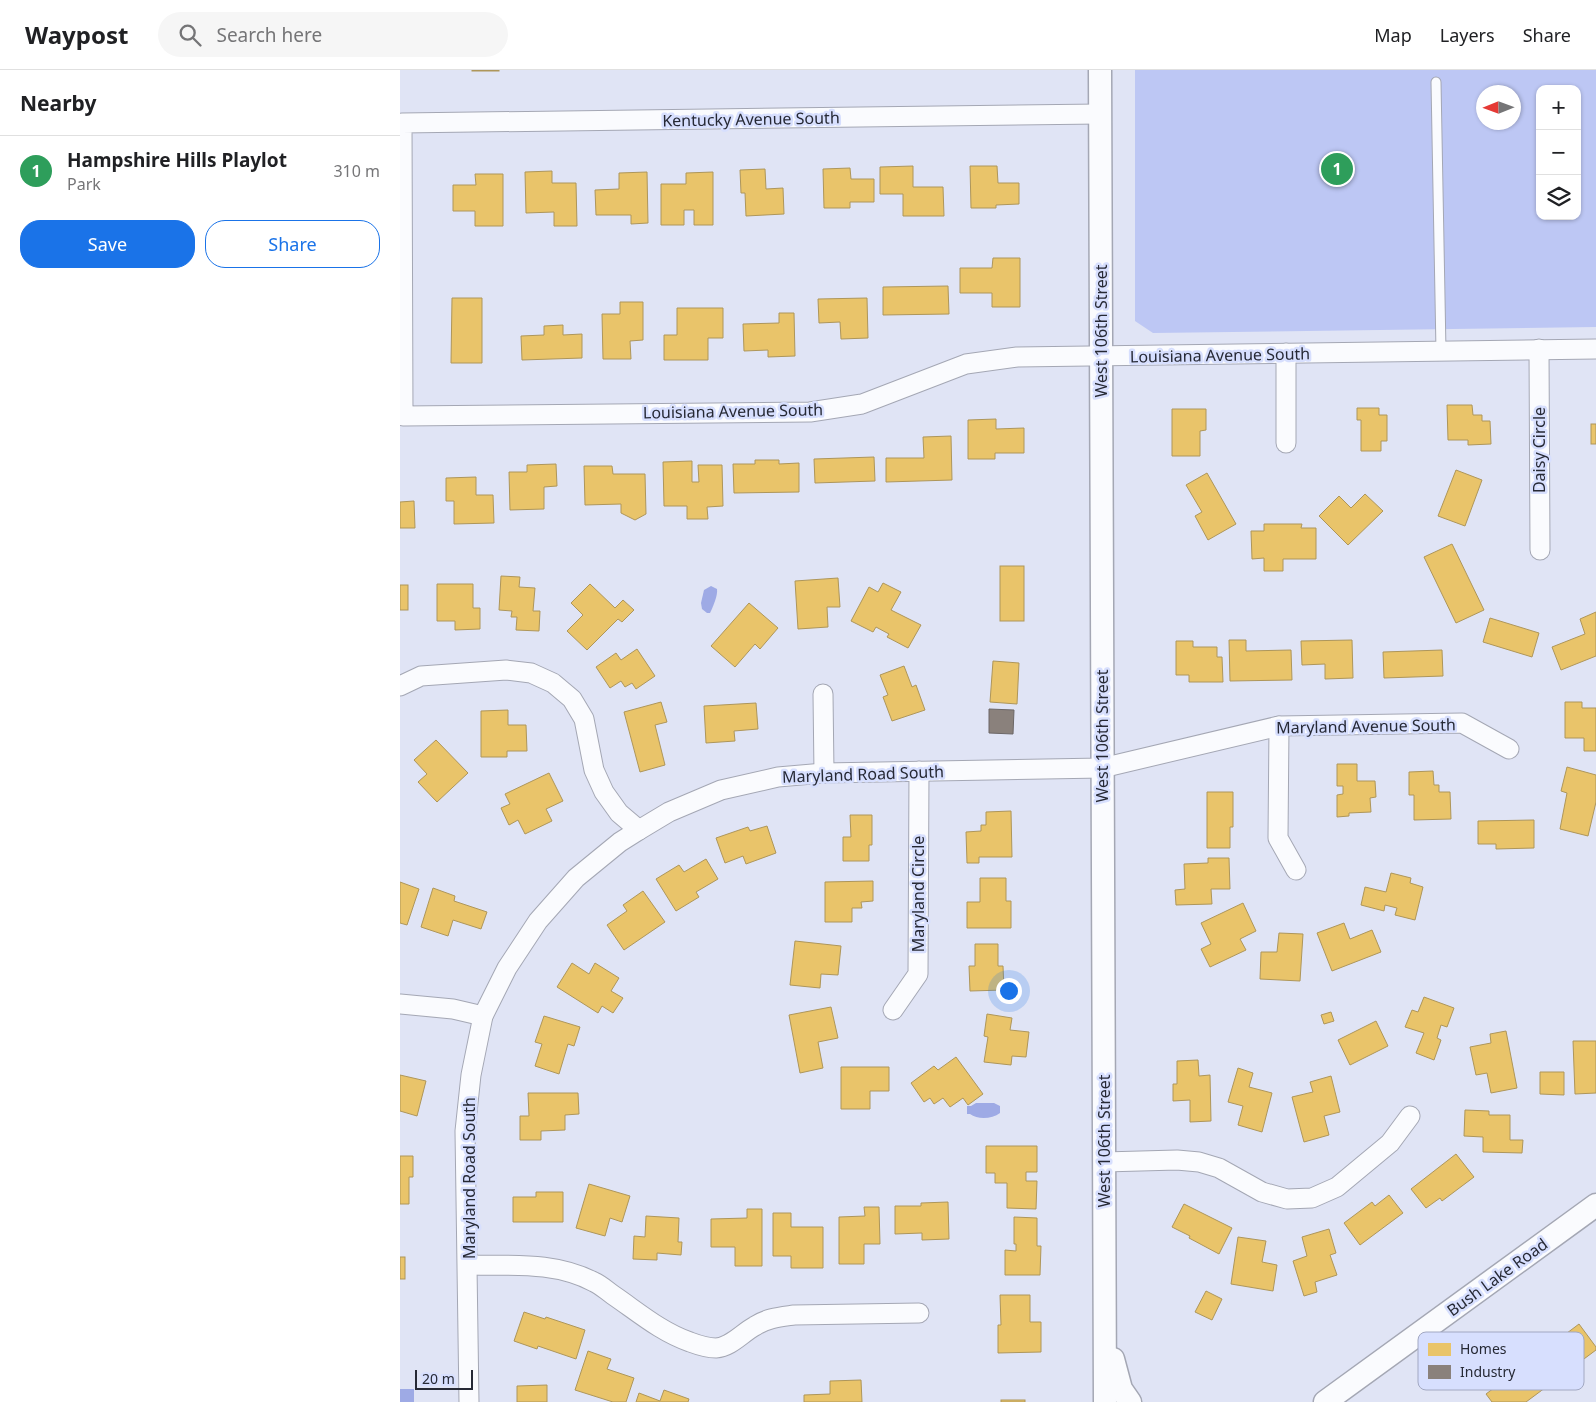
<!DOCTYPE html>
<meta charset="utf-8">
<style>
body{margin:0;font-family:"Noto Sans",sans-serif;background:#f6f6f6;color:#202124}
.controls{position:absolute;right:15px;top:15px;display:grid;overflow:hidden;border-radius:10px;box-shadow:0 1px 4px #0004}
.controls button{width:45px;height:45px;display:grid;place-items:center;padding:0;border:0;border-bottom:1px solid #e0e0e0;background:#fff;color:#202124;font:25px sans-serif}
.compass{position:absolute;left:1076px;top:15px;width:45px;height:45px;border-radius:50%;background:#fff;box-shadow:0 1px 4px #0004;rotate:269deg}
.scale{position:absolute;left:15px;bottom:12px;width:58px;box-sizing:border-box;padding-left:5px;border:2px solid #262935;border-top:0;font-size:14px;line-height:18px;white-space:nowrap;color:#262935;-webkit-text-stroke:4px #d7dffe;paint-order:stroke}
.you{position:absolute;left:608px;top:920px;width:18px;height:18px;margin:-12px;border:4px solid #fff;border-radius:50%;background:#1a73e8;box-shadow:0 0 0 8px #1a73e833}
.badge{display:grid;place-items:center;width:32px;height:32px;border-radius:50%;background:#1a73e8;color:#fff;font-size:16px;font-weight:700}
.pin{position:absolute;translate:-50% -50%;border:2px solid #fff;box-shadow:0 1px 5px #0006}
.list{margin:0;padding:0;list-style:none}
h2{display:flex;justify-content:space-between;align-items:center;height:65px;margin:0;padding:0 20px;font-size:21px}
h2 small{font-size:16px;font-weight:400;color:#757577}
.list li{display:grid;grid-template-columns:32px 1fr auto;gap:15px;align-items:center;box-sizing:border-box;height:70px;padding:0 20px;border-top:1px solid #e0e0e0}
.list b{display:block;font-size:19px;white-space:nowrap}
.list p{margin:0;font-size:16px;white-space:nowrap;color:#757577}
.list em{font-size:16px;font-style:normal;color:#757577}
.actions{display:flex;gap:10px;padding:15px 20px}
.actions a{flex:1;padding:11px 0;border:1px solid #1a73e8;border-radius:20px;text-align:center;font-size:18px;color:#1a73e8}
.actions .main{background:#1a73e8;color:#fff}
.icon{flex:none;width:28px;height:28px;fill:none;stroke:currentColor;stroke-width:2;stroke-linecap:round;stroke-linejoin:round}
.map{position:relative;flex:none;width:1196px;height:1332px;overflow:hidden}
header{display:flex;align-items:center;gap:30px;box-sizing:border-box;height:70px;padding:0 25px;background:#fff;border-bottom:1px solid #e0e0e0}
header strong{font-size:24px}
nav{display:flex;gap:28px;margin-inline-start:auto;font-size:18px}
.search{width:350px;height:45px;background:#f6f6f6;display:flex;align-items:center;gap:12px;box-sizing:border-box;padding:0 18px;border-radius:28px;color:#757577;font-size:19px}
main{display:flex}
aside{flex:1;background:#fff}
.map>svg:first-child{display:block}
</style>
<header>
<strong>Waypost</strong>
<div class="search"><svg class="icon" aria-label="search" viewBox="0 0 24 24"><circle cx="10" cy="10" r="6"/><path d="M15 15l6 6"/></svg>Search here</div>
<nav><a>Map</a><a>Layers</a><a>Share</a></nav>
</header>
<main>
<aside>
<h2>Nearby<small></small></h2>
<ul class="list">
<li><span class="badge" style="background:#2e9e5b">1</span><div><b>Hampshire Hills Playlot</b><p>Park</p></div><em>310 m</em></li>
</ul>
<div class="actions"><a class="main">Save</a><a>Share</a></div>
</aside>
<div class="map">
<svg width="1196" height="1332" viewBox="0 0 1196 1332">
<rect width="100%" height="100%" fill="#e0e4f5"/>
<!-- green -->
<path fill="#bdc7f4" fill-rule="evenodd" d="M735,0H1196V257L753,263L735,251ZM1140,19H1177V146H1140ZM1084,22H1114V52H1084Z"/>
<!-- water -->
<g fill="#9eaae5">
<path d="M311,516L317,519C318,525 313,537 310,543H307L302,539L301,533L304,520Z"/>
<path d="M576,1033H594L600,1036V1043C592,1049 578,1050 570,1044H567V1036H571Z"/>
<rect x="0" y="1319" width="14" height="13"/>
</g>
<!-- homes -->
<g fill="#e9c46a" stroke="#ae965a">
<rect x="72" y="0" width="27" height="1"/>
<path d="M513,96V117H543L544,146H503V124H480V97Z"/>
<path d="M570,96H597L598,113H619V134L596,135V138H571Z"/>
<path d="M450,98L451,109H474V132H450V138H424L423,99Z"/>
<path d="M365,99L366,119L383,118L384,144L346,146L345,123H341L340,100Z"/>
<path d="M152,101V113H176L177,156H154V142L126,143L125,102Z"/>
<path d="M247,102L248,153L231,154V145H196L195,120L219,119V103Z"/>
<path d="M313,102V155H294V140H284V155H261V114H286V103Z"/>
<path d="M75,104H103V156H75V141H53V115H76Z"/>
<path d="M593,188H620V237H592V223H560V198H592Z"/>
<path d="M548,216L549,244L483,245V217Z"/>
<path d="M52,228H82V293H51Z"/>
<path d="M467,228L468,268L441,269L440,252L419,253L418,229Z"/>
<path d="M220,232H243V270L230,271L231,289H203L202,244H220Z"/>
<path d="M277,238H323V268H308V290H264V265H277Z"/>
<path d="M379,243H394L395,286L368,287V280L344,281L343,254L379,253Z"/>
<path d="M163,255V265L182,264V288L122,290L121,266L144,265V256Z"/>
<path d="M1047,335H1072L1073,345H1082V351H1090L1091,374L1068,375V370H1048Z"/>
<path d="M957,338H979V345H987V371H981V381H961V350H957Z"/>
<path d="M772,339H806V360L800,361V386H772Z"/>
<path d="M596,349V359L624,358V383H595V389H568V350Z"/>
<rect x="1191" y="354" width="5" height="20"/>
<path d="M551,366L552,410L486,412V388H524L523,367Z"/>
<path d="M474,387L475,411L415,413L414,389Z"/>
<path d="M355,390H379V394L399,393V422L334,423L333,394H355Z"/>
<path d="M292,391V412H299L298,395H322L323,436L307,437L308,449H287V436H264L263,392Z"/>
<path d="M156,394L157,416L144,417V439L110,440L109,402H127V395Z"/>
<path d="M184,396H212L213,404H245L246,444L235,450L221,443V434L185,435Z"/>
<path d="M1056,400L1082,410L1065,456L1038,446Z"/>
<path d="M807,403L836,454L808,470L795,446L802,442L786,415Z"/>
<path d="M76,407V425H93L94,453L54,454V431H46V408Z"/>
<path d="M965,424L983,441L948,475L919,446L939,426L951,438Z"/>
<path d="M14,431L15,458H0V432Z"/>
<path d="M864,454H902L901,458H916V489H883V501H864V488L852,489L851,461H864Z"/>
<path d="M1052,474L1084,540L1056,553L1024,487Z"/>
<rect x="600" y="496" width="24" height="55"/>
<path d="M101,506L120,507L119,517L135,518L133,541H140L139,561L116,560L117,547H111L112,541L99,540Z"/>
<path d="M438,508L440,537H427L428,557L398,559L395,511Z"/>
<path d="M483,513L501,522L491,540L521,555L508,578L487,567L489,564L476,557L473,562L451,551L469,517L478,522Z"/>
<path d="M37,514H73V538H80V559L55,560V551H37Z"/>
<path d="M190,514L215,538L223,530L234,540L222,552L218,549L187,580L167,561L183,545L171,533Z"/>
<rect x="0" y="515" width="8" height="25"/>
<path d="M349,533L378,558L360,579L355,574L335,597L311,576Z"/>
<path d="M1196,542V586L1161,600L1152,577L1185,564L1180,549Z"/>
<path d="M1090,548L1139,563L1132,587L1083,572Z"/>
<path d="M829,570H846V581L891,580L892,610L830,611Z"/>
<path d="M952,570L953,608L925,609V594L902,595L901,571Z"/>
<path d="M776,571H793V577H817V587H822L823,612H789V605H776Z"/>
<path d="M237,579L255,606L236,619L232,613L225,617L221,611L210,618L196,597L216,583L221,590Z"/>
<path d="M1042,580L1043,606L984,608L983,582Z"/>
<path d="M593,591L619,593L617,634L590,632Z"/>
<path d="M504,596L512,617L516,615L525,640L492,651L483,627L488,625L480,605Z"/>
<path d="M261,632L267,652L255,655L265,695L240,702L224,642Z"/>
<path d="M1165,632H1182V638H1196V681H1184V668H1165Z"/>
<path d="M356,633L358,659L334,661L335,671L306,673L304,636Z"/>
<path d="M108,640V655H126L127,681H107V687H81V641Z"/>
<path d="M36,670L68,703L37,732L18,712L27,704L14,690Z"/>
<path d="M937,694H957V711H975L976,727L970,728L971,742L949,743V746L937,747V725L943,724V716H937Z"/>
<path d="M1167,697L1196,705V732L1188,766L1160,759L1167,723L1161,721Z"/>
<path d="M1033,701L1034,715H1039V722H1050L1051,749L1014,750V725H1009V702Z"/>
<path d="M149,703L163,731L146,739L152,751L125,764L118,750L109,755L101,738L110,734L105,724Z"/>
<path d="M807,722H833V757H830V778H807Z"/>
<path d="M611,741L612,787H579V793H567L566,762L581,761V755H586V742Z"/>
<path d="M450,745H472V775H469V791H443V767H451Z"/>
<path d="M1134,750V778L1096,779V774H1078V751Z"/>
<path d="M367,756L376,783L346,794L343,786L325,793L316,768L348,757L350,761Z"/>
<path d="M808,788H829L830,819H811L812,834L776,835L775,820L785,819L784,794L808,793Z"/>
<path d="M306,789L318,809L296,822L299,827L276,841L256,809L279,795L284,802Z"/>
<path d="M991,803L1011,808L1010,813L1023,817L1015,850L995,845L997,838L985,835L984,841L961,835L965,817L986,822Z"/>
<path d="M580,808H606V831H611V858H567V832H580Z"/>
<path d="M473,811V831L461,832L462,838H452V852H425V812Z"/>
<path d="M0,812L19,819L7,855L0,853Z"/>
<path d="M33,818L55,826L54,831L87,842L81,859L53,850L48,866L21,857Z"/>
<path d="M243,821L265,852L224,880L207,855L227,841L223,835Z"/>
<path d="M843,833L856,861L840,869L846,880L810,897L801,879L811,874L801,853Z"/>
<path d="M944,853L950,869L972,860L981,882L932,901L917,863Z"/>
<path d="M879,863L903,864L900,911L860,909L861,882H877Z"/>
<path d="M395,871L441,876L438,905L421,904L420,918L390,915Z"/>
<path d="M575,874H598V896H603L604,920L570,921L569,896H575Z"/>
<path d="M172,893L189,904L195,893L219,908L211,921L223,928L213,943L202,936L198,943L157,917Z"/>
<path d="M1024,927L1054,938L1047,957L1041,955L1037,968L1041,970L1034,990L1016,983L1024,963L1005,957L1012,940L1018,942Z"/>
<path d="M431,937L438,968L418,972L423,998L400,1003L389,945Z"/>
<path d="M931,942L934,951L924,954L921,945Z"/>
<path d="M587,944L612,948L610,960L629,962L626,987L612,986L611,995L584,992L588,967L584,966Z"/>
<path d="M144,946L180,957L174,976L168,974L159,1004L135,996L142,974L135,972Z"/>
<path d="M976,951L988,976L950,995L938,970Z"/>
<path d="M1106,961L1117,1018L1091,1023L1087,1003L1076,1005L1070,977L1091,973L1090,964Z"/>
<path d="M1173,971H1196V1023L1175,1024Z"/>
<path d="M556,987L583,1024L568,1035L563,1028L550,1037L543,1028L534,1034L530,1028L524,1032L511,1013L534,996L538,1000Z"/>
<path d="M798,990L799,1006L810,1005L811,1051L790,1052V1030L773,1031V1014H777V991Z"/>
<path d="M441,997H489V1021H470V1039H441Z"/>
<path d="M838,998L853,1003L849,1017L872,1023L862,1062L838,1055L843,1036L828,1032Z"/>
<path d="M1140,1002H1164V1025L1140,1024Z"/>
<path d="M0,1005L26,1011L17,1046L0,1041Z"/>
<path d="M931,1006L940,1042L924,1046L929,1065L904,1072L892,1027L913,1022L910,1012Z"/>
<path d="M128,1023H178L179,1044L165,1045V1060L141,1061V1070H120V1046H129Z"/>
<path d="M1065,1040L1089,1041V1045H1110V1070H1123L1122,1083L1083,1082V1067L1064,1066Z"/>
<path d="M586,1076H637V1102H626V1111H637L636,1139L607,1138V1113H595V1103H586Z"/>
<path d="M1056,1084L1074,1107L1042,1131L1040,1128L1026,1138L1011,1119Z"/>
<path d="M0,1086H13V1107H9V1134H0Z"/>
<path d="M189,1114L230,1126L222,1152L210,1148L205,1166L176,1158Z"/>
<path d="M136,1122H163V1152H113V1127H136Z"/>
<path d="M989,1125L1003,1143L960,1175L944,1153L972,1132L975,1136Z"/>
<path d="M548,1132L549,1169L522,1170V1163L495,1164V1136H521V1133Z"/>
<path d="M784,1134L832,1158L819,1184L789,1168L790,1166L772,1157Z"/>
<path d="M464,1137H479L480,1174H464V1194H439V1147L465,1146Z"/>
<path d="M347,1139H362V1196H335V1177H311V1149L347,1148Z"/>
<path d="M373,1143H391V1157H423V1198H391V1186H373Z"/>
<path d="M246,1146L279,1148L278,1172H282L281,1185L257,1183V1190L233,1189L234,1166L245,1167Z"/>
<path d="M614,1147L637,1148V1176H641L640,1205H605V1180L616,1181V1174H614Z"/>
<path d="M929,1159L936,1183L930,1185L937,1205L915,1212L917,1222L904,1226L893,1191L907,1186L902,1167Z"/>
<path d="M838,1167L866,1171L862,1192L877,1195L873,1221L831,1214Z"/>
<rect x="0" y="1187" width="5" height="22"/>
<path d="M806,1221L822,1229L812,1250L795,1242Z"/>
<path d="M600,1225H630V1252H641V1282L598,1283V1255H601Z"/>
<path d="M124,1242L145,1249L146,1247L185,1260L176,1289L138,1276L137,1279L114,1271Z"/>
<path d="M1179,1254L1196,1277V1280L1126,1332H1092L1086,1324Z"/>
<path d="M188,1281L211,1289L207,1299L234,1308L226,1332H213L175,1320Z"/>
<path d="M461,1310L462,1332H404V1325L430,1324V1311Z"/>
<path d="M147,1315V1332H117V1316Z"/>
<path d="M264,1320L289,1329L288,1332H236L239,1323L260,1331Z"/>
<rect x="601" y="1330" width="24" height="2"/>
</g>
<!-- industry -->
<path fill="#8a817c" stroke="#6c6767" d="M589,639L614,640L613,664L589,663Z"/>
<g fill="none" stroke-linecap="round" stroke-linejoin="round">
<defs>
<path id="service" d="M1036,12L1041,281"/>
<g id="minor">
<path d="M700,44L2,53L3,346L410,342L462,334L566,294L617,287L1196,279"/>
<path d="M1139,279L1140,480"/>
<path d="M886,283V373"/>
<path d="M0,616L21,606L106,600L131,603L153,613L172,629L184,649L194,700L204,722L219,743L239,760"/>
<path d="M423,624L424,703"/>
<path d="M879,656L878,768L896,800"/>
<path d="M0,934L53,939L83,946"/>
<path d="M493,940L518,904L519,701"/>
<path d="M704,1092L777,1090L799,1092L819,1098L862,1122L887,1129L912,1128L937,1117L990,1073L1010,1046"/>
<path d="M68,1195C111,1196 154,1191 194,1212C201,1215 207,1221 213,1225C238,1242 261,1262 290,1272C298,1275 307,1278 316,1278C331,1277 342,1263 355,1256C367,1248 380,1247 394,1245L519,1243"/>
<path d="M69,1332L65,1061L71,1005L83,946L107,898L138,851L176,808L220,772L239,760L269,742L321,720L378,707L424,703L702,698L879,656L1062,653L1109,679"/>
</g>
<g id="tertiary">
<path d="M700,0L705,1332"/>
<path d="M713,1289L721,1319L730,1332"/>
<path d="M925,1332L1196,1135"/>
</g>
</defs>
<!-- service casing -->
<use href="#service" stroke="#a4a7b4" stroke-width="11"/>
<!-- minor casing -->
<use href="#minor" stroke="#a4a7b4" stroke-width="21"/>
<!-- tertiary casing -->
<use href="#tertiary" stroke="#a4a7b4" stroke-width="25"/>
<!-- service -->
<use href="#service" stroke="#fafbfe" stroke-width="9"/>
<!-- minor -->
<use href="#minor" stroke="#fafbfe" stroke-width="19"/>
<!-- tertiary -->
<use href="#tertiary" stroke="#fafbfe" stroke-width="22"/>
</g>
<g text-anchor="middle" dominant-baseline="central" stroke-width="5" stroke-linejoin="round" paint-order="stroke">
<!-- street labels -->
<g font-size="16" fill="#262935" stroke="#d7dffe">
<text transform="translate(351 49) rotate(-1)">Kentucky Avenue South</text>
<text transform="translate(701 261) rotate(-90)">West 106th Street</text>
<text transform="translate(820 285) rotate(-1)">Louisiana Avenue South</text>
<text transform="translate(333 341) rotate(-1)">Louisiana Avenue South</text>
<text transform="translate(1139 380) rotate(-90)">Daisy Circle</text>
<text transform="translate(966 656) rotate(-1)">Maryland Avenue South</text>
<text transform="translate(702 666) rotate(-90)">West 106th Street</text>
<text transform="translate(463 704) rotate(-2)">Maryland Road South</text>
<text transform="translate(518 824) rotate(-90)">Maryland Circle</text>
<text transform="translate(704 1071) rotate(-90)">West 106th Street</text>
<text transform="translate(69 1108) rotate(-90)">Maryland Road South</text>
<text transform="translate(1097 1207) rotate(-36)">Bush Lake Road</text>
</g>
</g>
<!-- legend -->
<rect x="1018" y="1262" width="166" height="58" rx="8" fill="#d7dffe" stroke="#a2a8c2" stroke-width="1"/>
<rect x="1028" y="1273" width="23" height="13" fill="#e9c46a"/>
<rect x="1028" y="1295" width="23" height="14" fill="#8a817c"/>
<g font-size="14" fill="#262935">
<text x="1060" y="1284">Homes</text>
<text x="1060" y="1307">Industry</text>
</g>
</svg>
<div class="controls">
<button>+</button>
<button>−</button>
<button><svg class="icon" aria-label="layers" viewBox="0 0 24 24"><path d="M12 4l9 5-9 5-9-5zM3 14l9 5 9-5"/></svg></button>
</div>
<svg class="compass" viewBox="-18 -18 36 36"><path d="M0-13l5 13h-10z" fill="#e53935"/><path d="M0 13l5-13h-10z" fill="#757577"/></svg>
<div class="scale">20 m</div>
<div class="you"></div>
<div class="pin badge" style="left:937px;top:99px;background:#2e9e5b">1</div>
</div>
</main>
